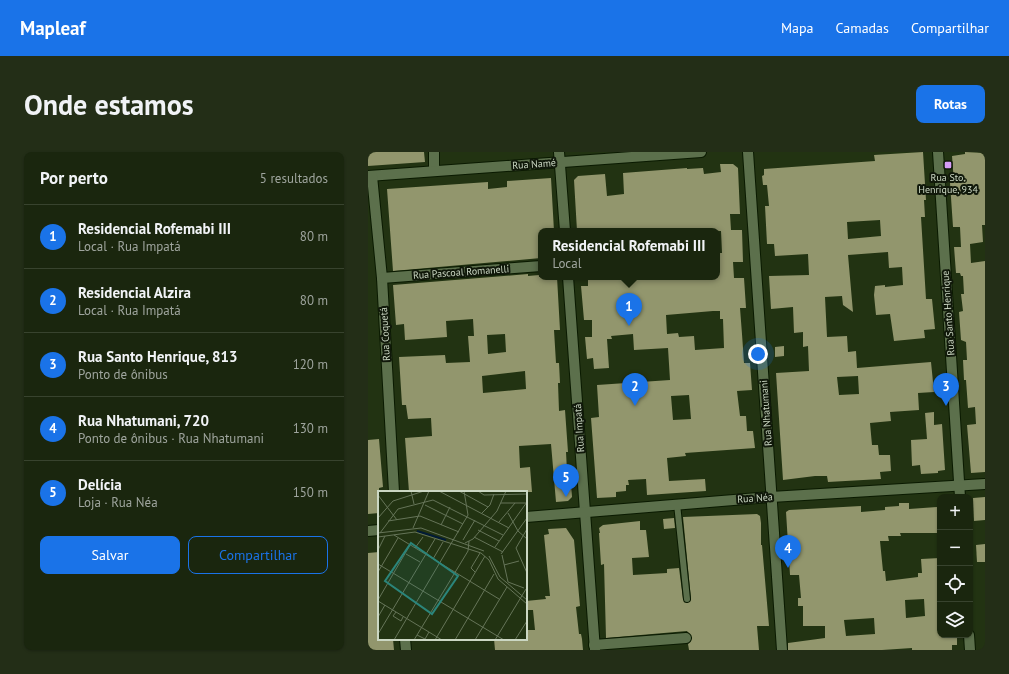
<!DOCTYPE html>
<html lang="pt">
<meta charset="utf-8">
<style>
body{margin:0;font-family:"PT Sans",sans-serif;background:#232e17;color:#f1f3f6}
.controls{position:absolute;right:12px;bottom:12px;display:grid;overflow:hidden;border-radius:8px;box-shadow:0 1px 3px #0004}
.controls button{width:36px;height:36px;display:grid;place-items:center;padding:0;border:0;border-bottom:1px solid #38432e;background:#1a260e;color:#f1f3f6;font:20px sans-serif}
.you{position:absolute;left:390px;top:202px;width:14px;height:14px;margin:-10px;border:3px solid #fff;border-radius:50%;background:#1a73e8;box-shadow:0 0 0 6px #1a73e833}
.badge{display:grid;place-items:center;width:26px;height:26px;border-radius:50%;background:#1a73e8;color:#fff;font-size:13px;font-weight:700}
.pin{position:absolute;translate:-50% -33px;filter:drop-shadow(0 1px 2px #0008)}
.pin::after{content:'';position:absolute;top:21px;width:14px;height:12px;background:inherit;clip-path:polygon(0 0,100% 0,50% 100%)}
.popup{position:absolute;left:170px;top:76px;width:182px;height:52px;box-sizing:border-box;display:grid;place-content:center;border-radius:8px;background:#1a260e;filter:drop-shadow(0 1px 3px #0005);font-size:13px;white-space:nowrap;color:#9fa59e}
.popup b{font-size:15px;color:#f1f3f6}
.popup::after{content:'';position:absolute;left:50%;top:100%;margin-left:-8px;border:8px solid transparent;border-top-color:#1a260e}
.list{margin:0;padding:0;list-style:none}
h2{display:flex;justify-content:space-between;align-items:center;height:52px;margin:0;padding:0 16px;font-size:17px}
h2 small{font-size:13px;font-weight:400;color:#9fa59e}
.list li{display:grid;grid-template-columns:26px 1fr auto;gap:12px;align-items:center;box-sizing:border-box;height:64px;padding:0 16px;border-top:1px solid #38432e}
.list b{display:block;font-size:15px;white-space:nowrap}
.list p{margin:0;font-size:13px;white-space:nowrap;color:#9fa59e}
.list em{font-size:13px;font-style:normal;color:#9fa59e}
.actions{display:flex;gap:8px;padding:12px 16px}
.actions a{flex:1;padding:9px 0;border:1px solid #1a73e8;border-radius:8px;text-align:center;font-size:14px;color:#1a73e8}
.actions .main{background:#1a73e8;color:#fff}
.icon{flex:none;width:22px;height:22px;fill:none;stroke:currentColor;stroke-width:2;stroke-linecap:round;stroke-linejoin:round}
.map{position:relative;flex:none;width:617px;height:498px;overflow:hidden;border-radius:8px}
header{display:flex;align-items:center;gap:24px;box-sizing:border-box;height:56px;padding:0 20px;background:#1a73e8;color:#fff}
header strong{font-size:19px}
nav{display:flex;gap:22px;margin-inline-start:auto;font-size:14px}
.intro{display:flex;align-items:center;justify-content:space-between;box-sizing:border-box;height:96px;padding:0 24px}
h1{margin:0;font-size:28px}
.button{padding:10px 18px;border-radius:8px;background:#1a73e8;color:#fff;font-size:14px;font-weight:700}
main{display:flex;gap:24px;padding:0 24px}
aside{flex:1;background:#1a260e;border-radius:8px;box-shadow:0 1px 3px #0004}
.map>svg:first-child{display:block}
</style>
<header>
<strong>Mapleaf</strong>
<nav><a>Mapa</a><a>Camadas</a><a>Compartilhar</a></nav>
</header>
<div class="intro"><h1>Onde estamos</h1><a class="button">Rotas</a></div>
<main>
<aside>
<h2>Por perto<small>5 resultados</small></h2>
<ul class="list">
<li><span class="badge">1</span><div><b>Residencial Rofemabi III</b><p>Local · Rua Impatá</p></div><em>80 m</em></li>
<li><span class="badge">2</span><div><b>Residencial Alzira</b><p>Local · Rua Impatá</p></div><em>80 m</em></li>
<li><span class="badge">3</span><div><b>Rua Santo Henrique, 813</b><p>Ponto de ônibus</p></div><em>120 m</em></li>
<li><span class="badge">4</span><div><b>Rua Nhatumani, 720</b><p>Ponto de ônibus · Rua Nhatumani</p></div><em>130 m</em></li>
<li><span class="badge">5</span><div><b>Delícia</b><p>Loja · Rua Néa</p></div><em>150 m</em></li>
</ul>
<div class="actions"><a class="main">Salvar</a><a>Compartilhar</a></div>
</aside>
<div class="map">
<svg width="617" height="498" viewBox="0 0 617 498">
<rect width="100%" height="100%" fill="#223312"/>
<!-- building -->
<g fill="#92966d" fill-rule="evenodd">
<path d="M0,0H56L57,10L0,14Z"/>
<path d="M555,0L558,48H556L557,65H553L558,147H564L567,177L556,178L557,186L526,189L522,162L508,163L506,143L507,134L517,133V135L535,133L534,115L521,116L520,100L480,103L485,160L475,153L474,144L457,145L459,185L479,184L480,200L488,199L489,216L563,210L566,240L550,241L551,258L522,260L523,269L502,271L504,293H510L511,303H522L523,319L512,320L513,327L460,330L459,324H447L415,328L408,221L441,219L440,194L435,195V180L426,181L425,155L403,157L401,124L441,123L440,102L407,104L406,92H399L397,54H401L399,33H395L394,24L396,23V17L507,9L506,3ZM512,68L513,84L480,87L479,70ZM490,224L491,242L471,243L469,225Z"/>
<path d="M597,0L617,1V73H614L615,90L602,92L603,111L617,109V320L603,321L599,273L608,272L607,255L600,256L598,228H596L595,208H599L598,190L593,188L591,160L595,159L593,142H596L595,124H593L592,121H588L586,95H593L592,75H585L582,31H586L584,4L597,2Z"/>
<path d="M352,12H365L370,16L372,62H362L363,78H374L375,110H365L366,126H376L378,156H372L374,182L376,211H382L384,238L369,239L372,264H378L379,279H385L387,296L317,301L318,304L299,306L301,329L337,327L338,339L279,343L278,327L260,328L261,333H258V339L248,340V345L229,346L223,266L231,265L229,233L302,228L300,196L266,198L265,182L243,184L244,187H239L241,216L226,217L225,206L219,207L217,185H224V168H216L213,134H220V125H349V101H354L353,79H341L340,77L324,79H209L206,28L210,24L237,22L239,44L256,42L255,21L319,16V17L335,16L336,22L353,20ZM345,159H352V167H355L356,196L327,198L326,184L311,185L310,181L299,182L298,163ZM321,243L323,267L305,268L303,244Z"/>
<path d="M183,26L186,79H173V106L25,119L19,37L120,30V37L139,35V29Z"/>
<path d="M160,122V124L171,123V125H189L192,178H186L188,211H191L192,231H190L191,259L197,258L200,300H198L199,319L202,318L204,345L200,349L188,350L183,292L151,294L152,316L162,315L164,340H41L37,286L64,284L63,266L40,267L38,253H34L31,205L77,203L78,211L102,210L100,184H106L105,167L78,169L79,185L37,188L36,172L28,173L25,133ZM137,182L138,200L120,202L119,183ZM157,219L158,237L115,241L114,224Z"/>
<path d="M416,194V204L407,205V195Z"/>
<path d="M566,260V273L574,272L577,318L570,319V321L553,322L552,313L544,314L543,288L559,287L557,261Z"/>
<path d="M11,287L15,335L11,336V361L0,362V288Z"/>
<path d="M617,345V368L606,369L605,346Z"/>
<path d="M531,351H541V357L569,355L570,364L572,363V381H532L533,384H520L521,389H512L515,419H517L518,429L550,425V421H554L553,407L572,406V483H589V493H584V498H544V496L514,498H420V491L457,486V474H435V454H430V446H433L431,423H422L418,360L421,358L493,354V360L517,358V355L531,354ZM556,447L557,464L538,466L537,448ZM506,466L507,482L478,484L476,468Z"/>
<path d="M389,362L392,364L393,371V393H394L401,474H389L391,498H321L320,492L324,486L319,479L238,486L236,412L233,413L231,381H232L231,376L235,373L272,369V378H278L281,405L264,406L265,423L299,421V417L311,416L315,447L319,451L323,447L315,365Z"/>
<path d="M306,366L307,376L296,377L295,367Z"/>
<path d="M198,376L206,388L212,454L208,455L211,482H213L214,487L215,498H127L126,487H158V478H167L165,458H158V449L178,447L177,444H182L176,383L181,382L180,377Z"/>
<path d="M617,392V410H609L608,393Z"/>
<path d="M11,400V487H25L26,498H0V401Z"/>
</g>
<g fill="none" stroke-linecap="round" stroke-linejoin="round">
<defs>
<path id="service" d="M309,352L319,447"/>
<g id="minor">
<path d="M66,0V19"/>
<path d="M191,0L197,79"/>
<path d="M380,0L414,498"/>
<path d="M570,0L592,345"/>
<path d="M0,24L333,0"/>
<path d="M4,24L14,126L26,340"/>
<path d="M200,125L227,498"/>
<path d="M14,126L173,114"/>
<path d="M158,365L403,345L617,332"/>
<path d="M0,379L11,378"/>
<path d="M601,483L602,498"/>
<path d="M37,487L38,498"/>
<path d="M226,493L318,486"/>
</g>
</defs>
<!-- service casing -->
<use href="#service" stroke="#0a1a00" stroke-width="8"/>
<!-- minor casing -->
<use href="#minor" stroke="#0a1a00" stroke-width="12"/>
<!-- service -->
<use href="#service" stroke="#5c704c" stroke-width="6"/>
<!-- minor -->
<use href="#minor" stroke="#5c704c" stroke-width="10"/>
</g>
<!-- markers -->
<rect fill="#d69bf9" stroke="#10180a" stroke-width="1.5" x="576" y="9" width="8" height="8" rx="2"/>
<g text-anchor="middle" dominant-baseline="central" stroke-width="4" stroke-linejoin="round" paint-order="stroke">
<!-- street labels -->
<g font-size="10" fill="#cbd7c3" stroke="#10180a">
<text transform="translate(166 12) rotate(-4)">Rua Namé</text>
<text transform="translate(93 120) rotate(-4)">Rua Pascoal Romanelli</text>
<text transform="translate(580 161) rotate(-94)">Rua Santo Henrique</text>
<text transform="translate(17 182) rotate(-93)">Rua Coquetá</text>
<text transform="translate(398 261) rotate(-94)">Rua Nhatumani</text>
<text transform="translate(211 276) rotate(-94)">Rua Impatá</text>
<text transform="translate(387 346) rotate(-4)">Rua Néa</text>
</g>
<!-- poi labels -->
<g font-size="10" fill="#cbd7c3" stroke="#10180a">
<text x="580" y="25">Rua Sto.<tspan x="580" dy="12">Henrique, 934</tspan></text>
</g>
</g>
<!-- overview -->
<g transform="translate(10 339)">
<rect width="149" height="149" fill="#223312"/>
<path fill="none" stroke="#011b37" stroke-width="2" d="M39,40L68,49"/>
<path fill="none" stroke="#667559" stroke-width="1" d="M33,0L36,13M61,0L131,37M81,0L110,16M100,0L106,4L149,3V0M0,4L19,29M123,12H148M47,14L85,33M104,22L112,14L116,3M130,22L140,40L149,48M0,27L15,10L46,0M10,30L42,25L81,41M121,31L137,12M63,34L72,16M35,37L51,0M149,38L138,57L149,82M100,39L121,50M0,42L43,37L106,60M2,42L20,18L55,9L125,44M16,44L121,108M0,46L37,41L103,62L111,69L120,88L149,113M96,46L125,61M85,49L97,29M87,52L95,48L119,20L128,0M117,56L149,11M37,57L45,46M0,59L7,45M28,63L42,71M123,63L149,27M124,64L130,91L146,97M111,65L122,86L149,109M55,68L65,51M0,73L126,149M126,74L141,70M0,81L20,47M97,81L93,77L102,62M0,109L32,54M0,110L64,149M18,121L15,125L23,130L25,126M0,126L7,114M0,143L57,48M39,144L47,148L51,141M16,149L90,24L86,0M36,149L90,60L91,50M57,149L107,65M77,149L116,83M97,149L129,96M117,149L148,98M137,149L149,130"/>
<path fill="#2b857b" fill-opacity="0.15" stroke="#2b857b" stroke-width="2" d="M33,52L80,85L54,123L7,90Z"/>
<rect width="149" height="149" fill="none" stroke="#cbd7c3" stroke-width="2"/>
</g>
</svg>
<div class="controls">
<button>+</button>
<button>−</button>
<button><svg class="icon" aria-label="locate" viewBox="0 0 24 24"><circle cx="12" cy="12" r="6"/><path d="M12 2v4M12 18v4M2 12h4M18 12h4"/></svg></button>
<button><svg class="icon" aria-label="layers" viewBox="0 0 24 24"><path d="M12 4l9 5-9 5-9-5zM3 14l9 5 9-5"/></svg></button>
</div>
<div class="you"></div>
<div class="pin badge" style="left:261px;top:174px">1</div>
<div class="popup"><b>Residencial Rofemabi III</b>Local</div>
<div class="pin badge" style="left:267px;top:254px">2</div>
<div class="pin badge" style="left:578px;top:254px">3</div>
<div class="pin badge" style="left:420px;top:416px">4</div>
<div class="pin badge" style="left:198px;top:345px">5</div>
</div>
</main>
